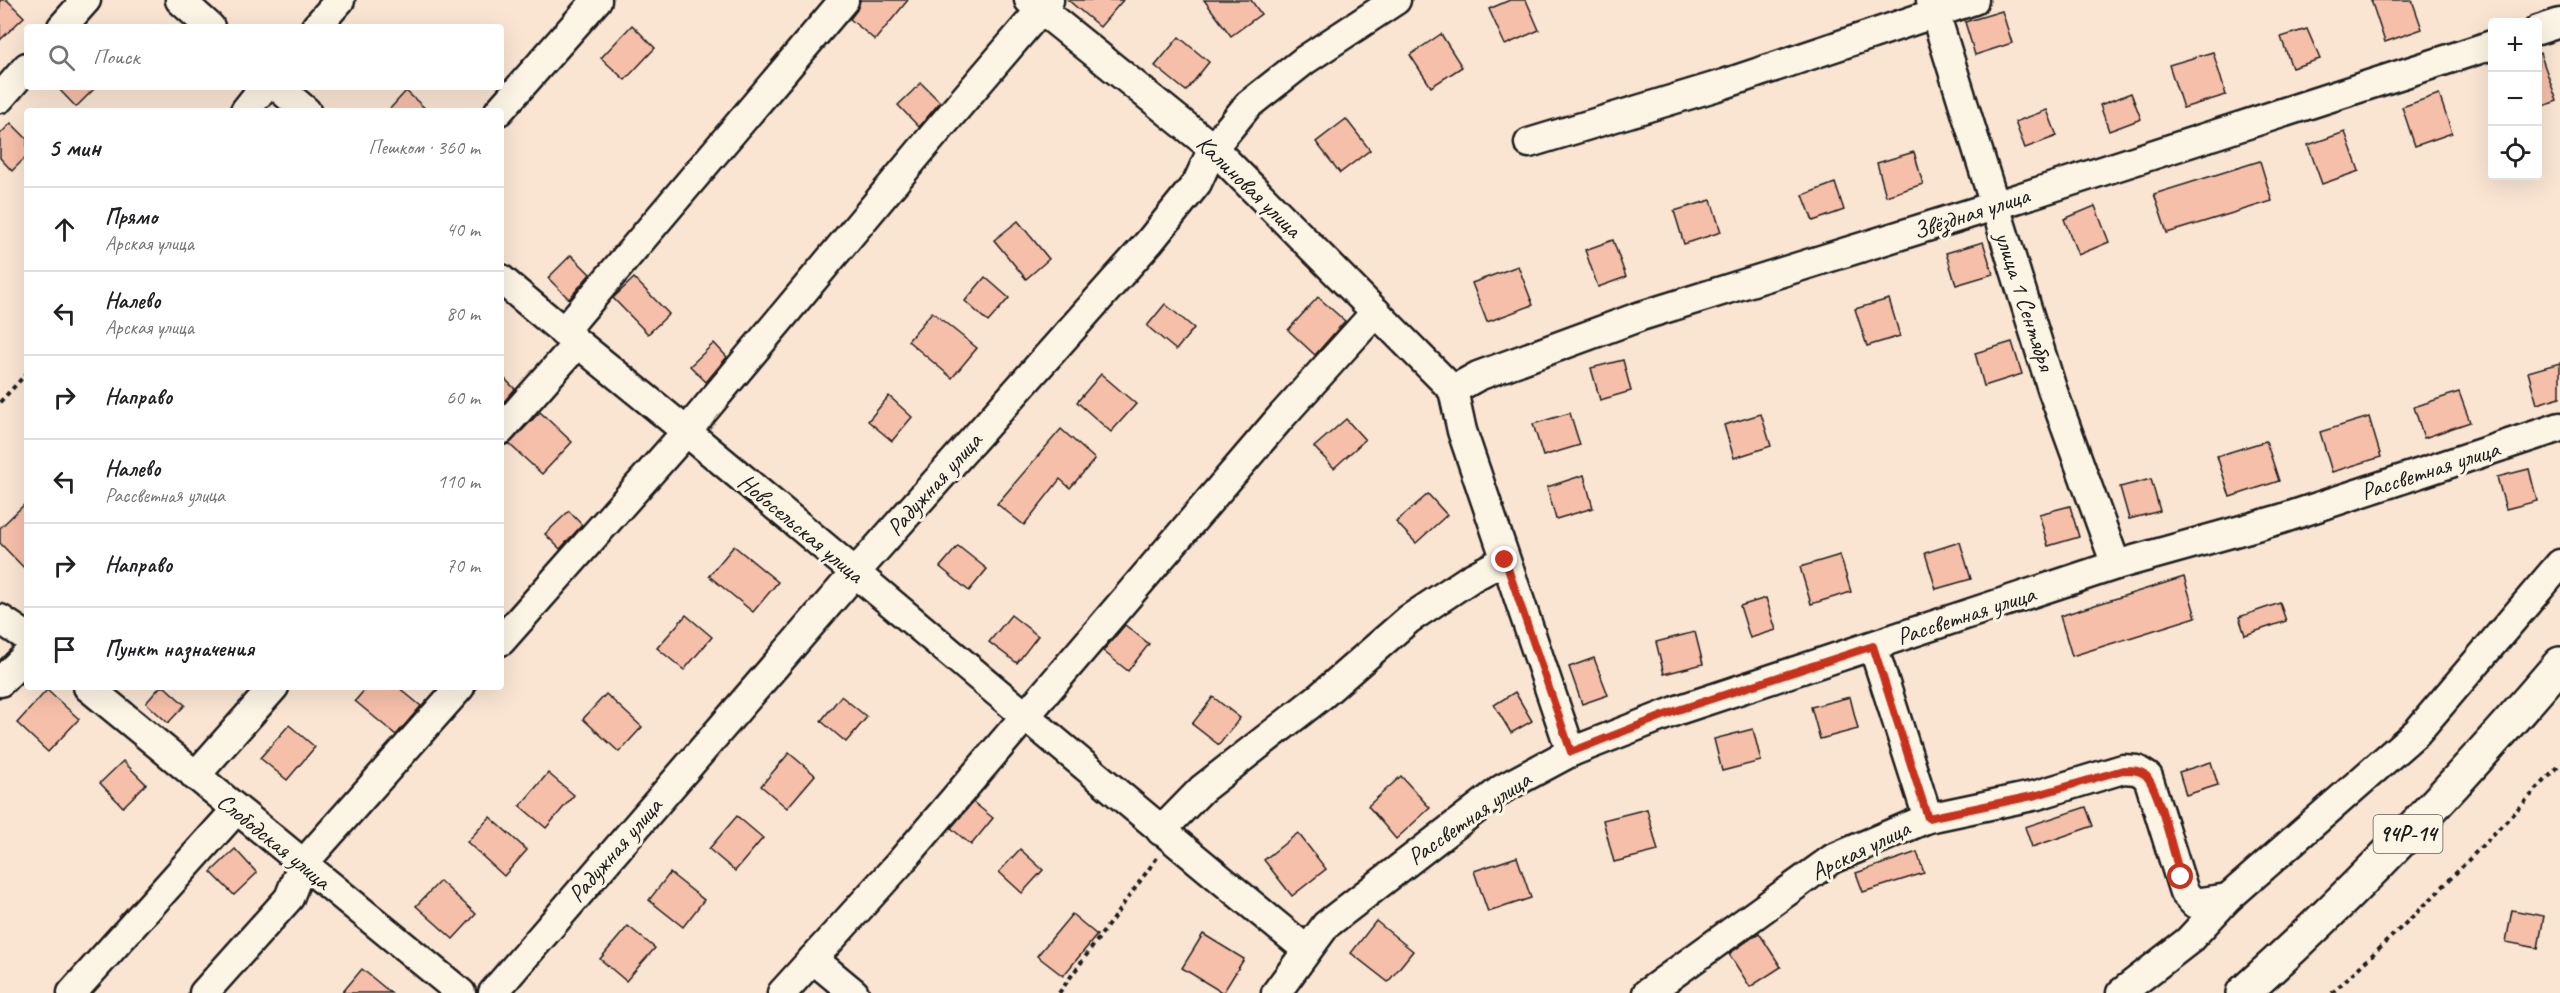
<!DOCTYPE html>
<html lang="ru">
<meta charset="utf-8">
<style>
body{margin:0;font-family:Caveat,sans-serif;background:#f6f6f6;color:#202124}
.controls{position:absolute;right:18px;top:18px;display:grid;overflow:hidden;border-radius:6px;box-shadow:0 6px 24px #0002}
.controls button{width:54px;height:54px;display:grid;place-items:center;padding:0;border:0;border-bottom:2px solid #e0e0e0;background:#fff;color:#202124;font:30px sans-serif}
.stop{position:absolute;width:18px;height:18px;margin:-14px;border:4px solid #c8321e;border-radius:50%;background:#fff}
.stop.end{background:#c8321e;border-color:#fff;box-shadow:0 2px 6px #0008}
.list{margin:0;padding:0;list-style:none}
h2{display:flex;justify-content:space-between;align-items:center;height:78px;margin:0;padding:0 24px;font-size:26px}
h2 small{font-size:20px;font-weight:400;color:#757577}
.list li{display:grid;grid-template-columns:39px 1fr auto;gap:18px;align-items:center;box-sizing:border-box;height:84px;padding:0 24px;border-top:2px solid #e0e0e0}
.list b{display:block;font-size:22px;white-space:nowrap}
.list p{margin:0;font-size:20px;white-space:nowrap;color:#757577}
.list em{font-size:20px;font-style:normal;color:#757577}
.icon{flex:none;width:33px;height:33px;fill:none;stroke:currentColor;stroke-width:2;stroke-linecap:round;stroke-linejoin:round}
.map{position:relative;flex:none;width:2560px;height:993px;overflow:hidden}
.search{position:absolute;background:#fff;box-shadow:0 6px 24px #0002;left:24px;top:24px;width:480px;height:66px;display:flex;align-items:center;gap:15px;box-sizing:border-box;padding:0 21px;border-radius:6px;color:#757577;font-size:22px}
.panel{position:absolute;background:#fff;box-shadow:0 6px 24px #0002;left:24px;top:108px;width:480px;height:582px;border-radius:6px}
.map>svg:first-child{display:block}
</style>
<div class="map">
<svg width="2560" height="993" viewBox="0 0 2560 993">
<rect width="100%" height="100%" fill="#fae5d3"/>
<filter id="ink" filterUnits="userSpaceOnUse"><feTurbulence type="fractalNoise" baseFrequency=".0167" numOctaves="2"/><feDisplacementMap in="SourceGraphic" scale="12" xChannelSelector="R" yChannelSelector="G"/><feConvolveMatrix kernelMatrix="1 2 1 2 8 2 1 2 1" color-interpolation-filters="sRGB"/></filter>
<g filter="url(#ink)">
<!-- building -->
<g fill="#f6bfa9" stroke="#1c1c1c" stroke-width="1.5">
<path d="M0,0H7L24,17L0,40Z"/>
<path d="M860,0H908L875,40L850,19L857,10Z"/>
<path d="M1068,0H1123L1100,27Z"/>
<path d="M1204,0H1251L1261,14L1231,36Z"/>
<path d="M1510,0H1526L1539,30L1505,45L1489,9Z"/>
<path d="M2371,0H2412L2422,29L2385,42Z"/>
<path d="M2002,11L2012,43L1975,55L1965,22Z"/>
<path d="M632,25L655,48L625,80L601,58Z"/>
<path d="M2307,29L2320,59L2292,68L2281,37Z"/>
<path d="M1441,34L1462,67L1431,87L1410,55Z"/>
<path d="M1179,37L1209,62L1186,91L1155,66Z"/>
<path d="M2213,52L2226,95L2183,108L2169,65Z"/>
<path d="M2540,53L2557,101L2538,108V54Z"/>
<path d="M921,83L940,102L919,127L898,105Z"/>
<path d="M57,87H96L76,107Z"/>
<path d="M406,91L428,111H388Z"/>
<path d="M2131,93L2141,119L2109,131L2100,105Z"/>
<path d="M2439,94L2452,133L2415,146L2402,107Z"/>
<path d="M2047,110L2057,136L2025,148L2015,122Z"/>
<path d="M1346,119L1370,150L1340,173L1316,142Z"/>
<path d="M11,123L27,139V156L12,171L0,158V134Z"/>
<path d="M2345,132L2359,171L2322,184L2308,145Z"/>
<path d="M1914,152L1923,184L1886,196L1877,163Z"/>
<path d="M2260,161L2272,201L2167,233L2154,194Z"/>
<path d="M1835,183L1844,210L1813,221L1803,195Z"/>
<path d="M1711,200L1721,232L1684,244L1674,211Z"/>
<path d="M2095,206L2109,242L2078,255L2064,219Z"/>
<path d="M1018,221L1049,259L1026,279L994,240Z"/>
<path d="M1613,240L1626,277L1598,287L1585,250Z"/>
<path d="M1983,242L1993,274L1956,285L1946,253Z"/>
<path d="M571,255L590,274L569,299L548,278Z"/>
<path d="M1518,266L1533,305L1487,322L1472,283Z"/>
<path d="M985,277L1009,298L988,322L965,301Z"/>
<path d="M634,278L669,314L648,334L613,298Z"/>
<path d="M1318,297L1345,321L1315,355L1288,330Z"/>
<path d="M1889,299L1900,336L1867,346L1855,309Z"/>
<path d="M1165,304L1194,328L1176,350L1147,326Z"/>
<path d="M932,312L977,348L952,378L908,341Z"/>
<path d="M2012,342L2022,374L1984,386L1975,353Z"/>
<path d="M714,343L727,357L706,382L690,366Z"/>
<path d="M1623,360L1631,391L1600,400L1591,368Z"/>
<path d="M2560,363V397L2537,404L2528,372Z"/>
<path d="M1101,374L1136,404L1111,432L1077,402Z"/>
<path d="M501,375L515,389L501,405Z"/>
<path d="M2459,392L2470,422L2424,438L2414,407Z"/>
<path d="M889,396L912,417L892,441L868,421Z"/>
<path d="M540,412L572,442L542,474L509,444Z"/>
<path d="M1570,413L1580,445L1543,456L1533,424Z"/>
<path d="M1761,414L1771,446L1734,458L1724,425Z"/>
<path d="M2369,417L2381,457L2332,472L2320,432Z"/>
<path d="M1346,419L1365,440L1334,468L1314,447Z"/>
<path d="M1061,429L1095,459L1070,488L1060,479L1024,525L997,504Z"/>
<path d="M2266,441L2279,481L2230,497L2217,456Z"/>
<path d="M2529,469L2537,501L2506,509L2497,477Z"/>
<path d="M1584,475L1593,508L1556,519L1547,487Z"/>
<path d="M2151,479L2160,511L2129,519L2120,487Z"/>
<path d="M1428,494L1447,515L1416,543L1396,522Z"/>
<path d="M27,502V571L0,543V528Z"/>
<path d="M2070,506L2079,537L2048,546L2039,514Z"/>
<path d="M569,511L582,525L560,549L545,534Z"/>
<path d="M1960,542L1971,579L1936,589L1925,553Z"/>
<path d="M734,546L778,582L753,612L709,576Z"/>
<path d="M958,546L987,569L969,591L940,567Z"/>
<path d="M1840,555L1851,592L1811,604L1800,567Z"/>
<path d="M2184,577L2196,617L2072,656L2060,616Z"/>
<path d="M1766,598L1776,630L1750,638L1740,606Z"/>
<path d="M2280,603L2286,621L2245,635L2239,617Z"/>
<path d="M686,615L712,637L684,670L657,648Z"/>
<path d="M1011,615L1038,636L1017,663L989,642Z"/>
<path d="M1125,625L1149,644L1128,671L1103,651Z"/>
<path d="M1695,632L1703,664L1664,674L1656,642Z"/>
<path d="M1594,658L1608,695L1582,704L1569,667Z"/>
<path d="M160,687H165L185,705L168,723L146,703Z"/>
<path d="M367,687H398L421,706L396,735L355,701Z"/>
<path d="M47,690L79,719L48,752L17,723Z"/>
<path d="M1515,692L1532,721L1511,733L1494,705Z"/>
<path d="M606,694L642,727L619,752L583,719Z"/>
<path d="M841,696L867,717L846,742L821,721Z"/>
<path d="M1213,697L1240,718L1219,745L1192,724Z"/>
<path d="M1850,697L1858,729L1820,739L1811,707Z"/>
<path d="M289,725L315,747L287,780L260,758Z"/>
<path d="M1753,729L1761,761L1722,771L1714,739Z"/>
<path d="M789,753L815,775L787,808L761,786Z"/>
<path d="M123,761L146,784L123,807L100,783Z"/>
<path d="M2211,762L2218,785L2186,795L2179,772Z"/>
<path d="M548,773L574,795L546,828L520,806Z"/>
<path d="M1401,776L1430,808L1396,839L1368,806Z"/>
<path d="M973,802L993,818L971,845L951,828Z"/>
<path d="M2086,807L2093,826L2032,847L2025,827Z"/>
<path d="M1647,809L1658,851L1614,862L1603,820Z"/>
<path d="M737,816L763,838L735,871L709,849Z"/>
<path d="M490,817L527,850L504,876L467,842Z"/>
<path d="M1298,833L1326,869L1292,896L1264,860Z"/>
<path d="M235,849L257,873L234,895L211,872Z"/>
<path d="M1020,849L1043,870L1022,893L999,872Z"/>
<path d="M1917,852L1924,873L1863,892L1856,873Z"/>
<path d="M1517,857L1531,898L1488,912L1474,871Z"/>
<path d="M670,873L704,900L683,927L649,900Z"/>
<path d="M440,881L476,914L453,939L416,906Z"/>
<path d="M2512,910L2544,916L2538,948L2506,942Z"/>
<path d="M1072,914L1097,935L1063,976L1037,956Z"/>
<path d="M1376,921L1413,951L1388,982L1351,953Z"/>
<path d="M628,926L655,948L626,981L600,959Z"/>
<path d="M1759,933L1781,967L1750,987L1729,954Z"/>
<path d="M1203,934L1244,959L1223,993L1182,968Z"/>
<path d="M362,969L391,993H342Z"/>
</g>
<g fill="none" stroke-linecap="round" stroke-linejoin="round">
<defs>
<g id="minor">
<path d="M180,0L210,27"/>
<path d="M1029,0L1213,148L1453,390"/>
<path d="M1931,0L2052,389L2116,565"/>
<path d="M62,27L86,0"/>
<path d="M316,27L340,0"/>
<path d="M2538,30L2560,23"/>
<path d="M278,87L306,111"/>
<path d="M0,98L27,67"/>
<path d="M245,111L264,87"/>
<path d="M499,111L597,0"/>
<path d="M1529,143L1724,84L1974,0"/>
<path d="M501,279C562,332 626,381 688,433C895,604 1098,780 1307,950"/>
<path d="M563,332L844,0"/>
<path d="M1453,390L1478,376L1641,316L1994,206L2492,45"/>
<path d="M1453,390L1462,431L1571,752"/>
<path d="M501,430L577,344"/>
<path d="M0,619L27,637"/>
<path d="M501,641L687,431L932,137L1049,0"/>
<path d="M1873,646L1928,818"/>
<path d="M0,682L27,655"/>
<path d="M88,687L461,993"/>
<path d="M195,776L274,687"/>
<path d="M1161,831L1202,789L1321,696L1409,619L1471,578L1505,560"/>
<path d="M813,959L854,993"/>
<path d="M72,993L236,810"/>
<path d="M204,993L289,898L302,865L460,687"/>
<path d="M493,993L854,574L1150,241L1197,183L1213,148L1248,105L1305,60L1396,0"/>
<path d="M782,993L899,864L1281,417L1376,312"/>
<path d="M1276,993L1326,925L1502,789L1571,752L1678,710L2116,565L2281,519L2560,427"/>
<path d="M1647,993L1832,859L1928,818L2037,795L2123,769L2137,770L2148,777L2184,892L2194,903L2228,898"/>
<path d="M2121,993L2188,941L2228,898L2417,732L2560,564"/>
</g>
<path id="major" d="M2243,993C2357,892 2461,780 2560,664"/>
</defs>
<!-- minor casing -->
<use href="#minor" stroke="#1c1c1c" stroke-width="33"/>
<!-- major casing -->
<use href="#major" stroke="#1c1c1c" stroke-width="38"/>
<!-- path -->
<g stroke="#1c1c1c" stroke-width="4" stroke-dasharray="4.5 4.5" stroke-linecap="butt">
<path d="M0,402L27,373"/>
<path d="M1059,993L1159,855"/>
<path d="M2332,993L2430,900L2560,765"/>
</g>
<!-- minor -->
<use href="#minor" stroke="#fcf5e5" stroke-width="28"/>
<!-- major -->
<use href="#major" stroke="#fcf5e5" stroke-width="33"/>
</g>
</g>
<g fill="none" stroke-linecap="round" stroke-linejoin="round" filter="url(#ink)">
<!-- route -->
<path stroke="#c8321e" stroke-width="8" d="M1505,560L1571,752L1678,710L1873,646L1928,818L2037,795L2123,770C2133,770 2142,770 2148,778C2161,797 2173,853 2181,877"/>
</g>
<g text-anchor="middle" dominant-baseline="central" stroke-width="6" stroke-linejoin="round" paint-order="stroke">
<!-- shield labels -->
<rect fill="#fcf5e5" stroke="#5f5d58" stroke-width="1.5" x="2373.5" y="815" width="69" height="38" rx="4.5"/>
<g font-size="22" font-weight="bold" fill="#1c1c1c">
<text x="2408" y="834">94Р-14</text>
</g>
<!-- street labels -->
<g font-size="24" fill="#1c1c1c" stroke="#fcf5e5">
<text transform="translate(1249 186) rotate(44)">Калиновая улица</text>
<text transform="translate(1971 213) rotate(-18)">Звёздная улица</text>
<text transform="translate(2025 301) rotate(72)">улица 1 Сентября</text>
<text transform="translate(2430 470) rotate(-18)">Рассветная улица</text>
<text transform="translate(934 484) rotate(-48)">Радужная улица</text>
<text transform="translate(801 528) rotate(40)">Новосельская улица</text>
<text transform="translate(1966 615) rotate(-18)">Рассветная улица</text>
<text transform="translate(1469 818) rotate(-35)">Рассветная улица</text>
<text transform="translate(274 841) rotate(39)">Слободская улица</text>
<text transform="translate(615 850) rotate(-49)">Радужная улица</text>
<text transform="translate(1860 850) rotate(-26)">Арская улица</text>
</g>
</g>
</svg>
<div class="controls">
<button>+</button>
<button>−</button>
<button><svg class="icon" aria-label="locate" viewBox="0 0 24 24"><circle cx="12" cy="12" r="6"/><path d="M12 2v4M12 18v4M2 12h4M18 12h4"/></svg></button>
</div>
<div class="stop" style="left:2181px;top:877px"></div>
<div class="stop end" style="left:1505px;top:560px"></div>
<div class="search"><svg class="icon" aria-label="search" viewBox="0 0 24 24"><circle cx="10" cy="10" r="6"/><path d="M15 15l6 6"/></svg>Поиск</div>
<section class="panel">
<h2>5 мин<small>Пешком · 360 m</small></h2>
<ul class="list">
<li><svg class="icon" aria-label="ahead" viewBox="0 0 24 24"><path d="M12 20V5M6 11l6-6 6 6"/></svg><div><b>Прямо</b><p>Арская улица</p></div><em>40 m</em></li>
<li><svg class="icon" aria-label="left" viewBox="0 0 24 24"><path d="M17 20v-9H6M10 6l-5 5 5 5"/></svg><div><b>Налево</b><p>Арская улица</p></div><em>80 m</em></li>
<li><svg class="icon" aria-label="right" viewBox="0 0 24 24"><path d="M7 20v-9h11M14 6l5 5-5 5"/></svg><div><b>Направо</b></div><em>60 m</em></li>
<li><svg class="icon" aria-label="left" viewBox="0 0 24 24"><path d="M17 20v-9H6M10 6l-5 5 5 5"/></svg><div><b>Налево</b><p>Рассветная улица</p></div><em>110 m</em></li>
<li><svg class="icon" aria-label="right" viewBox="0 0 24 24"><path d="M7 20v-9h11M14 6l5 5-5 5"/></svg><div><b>Направо</b></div><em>70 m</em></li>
<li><svg class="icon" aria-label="arrive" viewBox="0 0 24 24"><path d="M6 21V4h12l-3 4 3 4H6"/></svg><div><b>Пункт назначения</b></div></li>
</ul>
</section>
</div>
